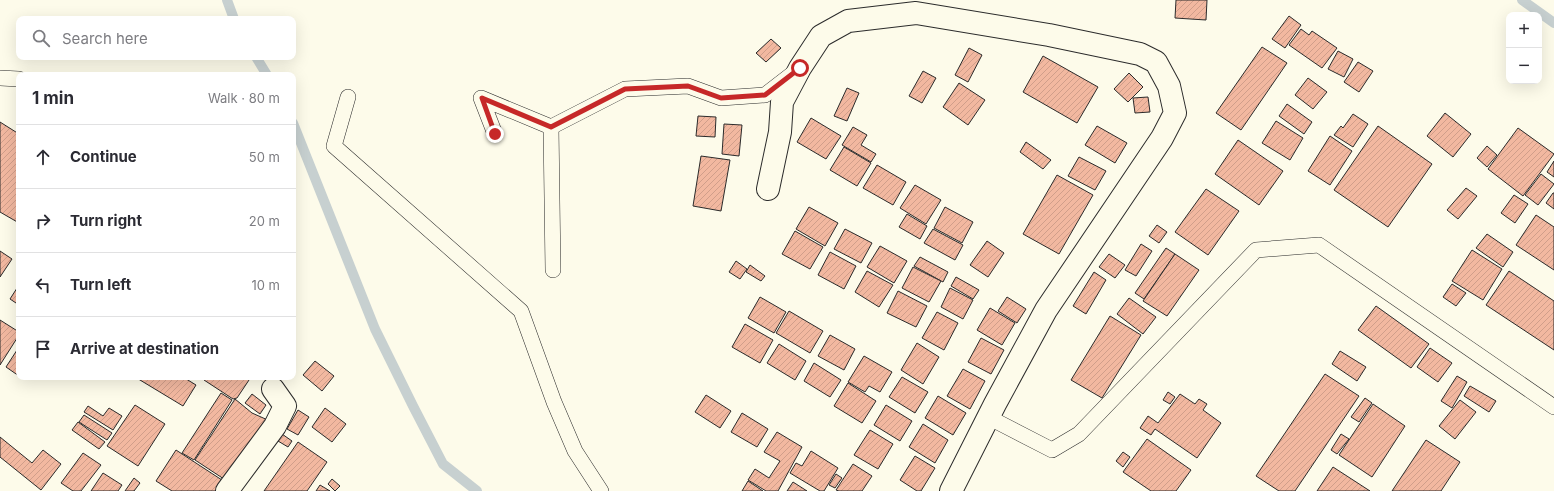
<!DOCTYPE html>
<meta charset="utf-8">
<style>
body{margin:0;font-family:Inter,sans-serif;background:#f2f2f3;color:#2b2b33}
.controls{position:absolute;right:12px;top:12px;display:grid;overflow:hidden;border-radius:8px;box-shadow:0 4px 16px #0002}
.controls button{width:36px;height:36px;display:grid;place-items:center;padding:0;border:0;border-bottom:1px solid #e1e1e2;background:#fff;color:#2b2b33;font:20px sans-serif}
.stop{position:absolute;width:12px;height:12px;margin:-9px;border:3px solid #c62828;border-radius:50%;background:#fff}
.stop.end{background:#c62828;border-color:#fff;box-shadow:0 1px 4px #0008}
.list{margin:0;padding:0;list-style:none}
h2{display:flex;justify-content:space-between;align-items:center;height:52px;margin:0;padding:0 16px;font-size:17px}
h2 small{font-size:13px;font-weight:400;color:#7c7c81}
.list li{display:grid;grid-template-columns:26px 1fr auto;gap:12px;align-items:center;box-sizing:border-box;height:64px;padding:0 16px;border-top:1px solid #e1e1e2}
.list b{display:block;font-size:15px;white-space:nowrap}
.list em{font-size:13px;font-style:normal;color:#7c7c81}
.icon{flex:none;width:22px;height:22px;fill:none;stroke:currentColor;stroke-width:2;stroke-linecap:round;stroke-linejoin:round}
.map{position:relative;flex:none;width:1554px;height:491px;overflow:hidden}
.search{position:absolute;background:#fff;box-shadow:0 4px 16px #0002;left:16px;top:16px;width:280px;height:44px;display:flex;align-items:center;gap:10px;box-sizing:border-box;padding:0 14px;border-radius:8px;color:#7c7c81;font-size:15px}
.panel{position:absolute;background:#fff;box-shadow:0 4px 16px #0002;left:16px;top:72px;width:280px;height:308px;border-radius:8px}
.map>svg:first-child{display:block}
</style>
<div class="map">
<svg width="1554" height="491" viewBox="0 0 1554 491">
<defs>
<pattern id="building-hatch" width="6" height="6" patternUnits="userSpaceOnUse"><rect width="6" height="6" fill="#f2b8a0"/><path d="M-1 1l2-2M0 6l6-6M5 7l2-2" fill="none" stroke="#d09e8a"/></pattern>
</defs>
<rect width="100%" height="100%" fill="#fdfbea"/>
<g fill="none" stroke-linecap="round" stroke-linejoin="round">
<!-- stream -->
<g stroke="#c7d0d0" stroke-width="10">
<path d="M227,0L234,19"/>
<path d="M1522,0L1554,23"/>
<path d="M256,57L267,75"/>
<path d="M293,123L375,329L413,406L443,464L477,491"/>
</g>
</g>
<!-- building -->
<g fill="url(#building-hatch)" stroke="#2b2b2b">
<path d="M1176,0H1207L1206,20L1175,18Z"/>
<path d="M1289,16L1301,25L1285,48L1272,39Z"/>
<path d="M1301,29L1309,35L1312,31L1337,48L1322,68L1289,45Z"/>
<path d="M771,39L781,48L766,62L756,53Z"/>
<path d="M1262,47L1287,63L1241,130L1216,113Z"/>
<path d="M969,48L982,55L968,82L955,75Z"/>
<path d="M1338,51L1353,59L1344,77L1328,69Z"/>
<path d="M1043,56L1098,87L1077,123L1023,92Z"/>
<path d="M1358,62L1373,71L1359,92L1344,82Z"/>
<path d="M923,71L936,78L922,103L909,96Z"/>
<path d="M1129,73L1143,87L1128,102L1114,89Z"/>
<path d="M1308,78L1327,92L1313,109L1295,95Z"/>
<path d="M959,83L985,100L968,125L943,107Z"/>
<path d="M847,88L859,93L847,121L834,116Z"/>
<path d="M1148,97L1150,112L1135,113L1133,98Z"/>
<path d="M1287,104L1312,122L1304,134L1279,116Z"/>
<path d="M1445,113L1471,134L1453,157L1427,136Z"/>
<path d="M1353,114L1368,124L1353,147L1334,135L1341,126L1343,128Z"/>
<path d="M698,116L716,117L715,137L696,136Z"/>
<path d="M811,118L841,136L826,159L797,142Z"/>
<path d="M1276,121L1303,138L1290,160L1262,143Z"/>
<path d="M0,122L19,134V223L0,212Z"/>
<path d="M724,124L742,125L739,156L722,154Z"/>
<path d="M1097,126L1127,143L1115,163L1085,145Z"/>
<path d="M1378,126L1432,164L1388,227L1334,190Z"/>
<path d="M853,127L867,135L861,145L876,154L871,162L842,145Z"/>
<path d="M1518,128L1554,154L1523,196L1488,169Z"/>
<path d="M1330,136L1352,151L1330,185L1308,171Z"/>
<path d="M1238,140L1283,171L1259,205L1215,174Z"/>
<path d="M1026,142L1051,160L1043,169L1020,152Z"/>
<path d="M1487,146L1497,155L1487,167L1477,158Z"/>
<path d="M844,147L871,163L857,186L830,170Z"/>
<path d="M701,156L730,160L721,211L693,206Z"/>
<path d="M1079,157L1106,171L1095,190L1068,176Z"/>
<path d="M1554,161V177L1547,172Z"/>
<path d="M877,165L906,182L893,205L863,188Z"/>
<path d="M1541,174L1554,184L1538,205L1525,195Z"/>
<path d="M1057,175L1093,195L1059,254L1023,234Z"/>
<path d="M915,185L941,200L926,224L900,208Z"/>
<path d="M1466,188L1477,196L1458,219L1447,210Z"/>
<path d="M1206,189L1239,211L1208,255L1175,232Z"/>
<path d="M1553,193H1554V209L1546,203Z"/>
<path d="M1514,195L1528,204L1515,223L1501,213Z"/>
<path d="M809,207L838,223L825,246L796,229Z"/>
<path d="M945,207L973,222L962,243L934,228Z"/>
<path d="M907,214L927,226L920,239L899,227Z"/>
<path d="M1536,215L1554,227V270L1516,245Z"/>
<path d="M1157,225L1167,232L1159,243L1149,236Z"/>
<path d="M845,229L872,243L861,263L834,249Z"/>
<path d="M933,229L963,245L955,260L924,243Z"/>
<path d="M795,231L823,247L810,269L782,254Z"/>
<path d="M1487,234L1513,252L1503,267L1476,248Z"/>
<path d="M987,241L1004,253L988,277L970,265Z"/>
<path d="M1141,244L1152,251L1136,276L1125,270Z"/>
<path d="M880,246L907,261L894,283L867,267Z"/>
<path d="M1166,248L1175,254L1144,299L1135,293Z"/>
<path d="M1472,250L1502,269L1483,300L1452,281Z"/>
<path d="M0,251L12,259L0,277Z"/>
<path d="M830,252L856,266L844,289L818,275Z"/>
<path d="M1109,254L1125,265L1115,278L1099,267Z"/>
<path d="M1175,254L1199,270L1167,316L1143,301Z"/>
<path d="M920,257L948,272L943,282L914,266Z"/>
<path d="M736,261L747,269L740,279L729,272Z"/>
<path d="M750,265L765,276L761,281L746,272Z"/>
<path d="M913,267L941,281L929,302L902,288Z"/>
<path d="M867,271L893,285L879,307L855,292Z"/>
<path d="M1509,271L1554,301V350L1486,305Z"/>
<path d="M1094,272L1106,280L1086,314L1073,306Z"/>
<path d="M956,277L979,290L973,299L951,286Z"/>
<path d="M1452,284L1466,293L1456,306L1443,297Z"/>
<path d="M19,285V305L10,299Z"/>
<path d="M950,288L973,300L963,319L941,307Z"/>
<path d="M898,291L927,306L916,327L887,313Z"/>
<path d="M760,297L786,312L774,333L748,318Z"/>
<path d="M1007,297L1026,309L1017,323L998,311Z"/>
<path d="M1129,298L1156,317L1143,334L1117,314Z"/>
<path d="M1376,306L1429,344L1411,368L1358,330Z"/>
<path d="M990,308L1015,323L1002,345L977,330Z"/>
<path d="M789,311L823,331L810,353L776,333Z"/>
<path d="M937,312L958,323L944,350L922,338Z"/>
<path d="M1110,316L1141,335L1102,398L1071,380Z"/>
<path d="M0,320L19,332V335L0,365Z"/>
<path d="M745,324L773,340L760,363L732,347Z"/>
<path d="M830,335L855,349L844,370L818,356Z"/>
<path d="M981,338L1004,350L991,374L968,362Z"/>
<path d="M917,343L939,357L923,384L901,370Z"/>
<path d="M779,344L806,361L795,380L767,363Z"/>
<path d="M19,347V376L6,367Z"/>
<path d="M1430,348L1452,363L1438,382L1417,367Z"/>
<path d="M1340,351L1366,367L1357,381L1332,364Z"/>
<path d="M864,356L892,372L880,392L869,386L865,392L848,382Z"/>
<path d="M315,361L334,376L322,391L303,375Z"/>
<path d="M814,363L841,380L830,397L804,381Z"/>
<path d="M963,369L985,381L970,409L947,396Z"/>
<path d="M1325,374L1359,396L1295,491H1279L1256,476Z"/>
<path d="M1457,376L1467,382L1452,408L1441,401Z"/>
<path d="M135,377H183L196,385L183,406Z"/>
<path d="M206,377H251L237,398L233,399L204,380Z"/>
<path d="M902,377L928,392L915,413L889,397Z"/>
<path d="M848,383L876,401L862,423L834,406Z"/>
<path d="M1470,386L1496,401L1489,412L1464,396Z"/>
<path d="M1168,392L1175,397L1170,404L1163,400Z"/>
<path d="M221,393L232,400L194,460L182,453Z"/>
<path d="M252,394L266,405L260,414L245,403Z"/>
<path d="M1180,394L1195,404L1199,399L1207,404L1203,410L1221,423L1197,458L1155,429L1151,435L1140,428L1148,416L1158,423Z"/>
<path d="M706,395L731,411L720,428L695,412Z"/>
<path d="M938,396L966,413L953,435L925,418Z"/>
<path d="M1365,398L1372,403L1359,422L1351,417Z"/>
<path d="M235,399L252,413L270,421L230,483L195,460Z"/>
<path d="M1460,400L1476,412L1455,439L1439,426Z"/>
<path d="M1373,404L1405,426L1372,477L1339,455Z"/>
<path d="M135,405L165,424L138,466L107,446Z"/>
<path d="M886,405L912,421L900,441L874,425Z"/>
<path d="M88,406L103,416L109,408L122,416L113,430L84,412Z"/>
<path d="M325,408L346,424L332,442L312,427Z"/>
<path d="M298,410L309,417L298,435L287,429Z"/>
<path d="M742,413L768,429L757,447L731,432Z"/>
<path d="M84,415L112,433L107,440L79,422Z"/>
<path d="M78,422L105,442L99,449L72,430Z"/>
<path d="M923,424L948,440L935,463L909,447Z"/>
<path d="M870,430L893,444L878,469L854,455Z"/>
<path d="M777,432L802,447L778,491H766L748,480L755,469L769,478L780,461L764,452Z"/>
<path d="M282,434L292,441L288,447L278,441Z"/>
<path d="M1341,434L1349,439L1337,454L1331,450Z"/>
<path d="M0,437L32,463L43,450L61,464L41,490L0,457Z"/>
<path d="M1147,439L1191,470L1176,491H1151L1123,472Z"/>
<path d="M1426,440L1460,462L1441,491H1392Z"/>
<path d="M298,442L327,462L307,491H264Z"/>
<path d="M176,450L225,482L219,491H172L156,481Z"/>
<path d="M811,451L838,468L824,491H820L790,473L796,463L802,466Z"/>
<path d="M1123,452L1130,457L1123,467L1116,461Z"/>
<path d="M83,453L101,465L81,491H73L61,483Z"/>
<path d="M915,456L935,468L921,491H917L900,480Z"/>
<path d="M853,464L872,476L862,491H839L836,490Z"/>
<path d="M1333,467L1370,491H1317Z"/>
<path d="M103,473L122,485L118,491H91Z"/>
<path d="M836,474L842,478L835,488L829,485Z"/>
<path d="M134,478L140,483L134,491H125Z"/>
<path d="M332,479L340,486L335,491L328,484Z"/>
<path d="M748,481L763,491H742Z"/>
<path d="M793,482L807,491H787Z"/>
<path d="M320,485L330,491H316Z"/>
</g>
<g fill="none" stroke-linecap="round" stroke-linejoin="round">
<defs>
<g id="service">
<path d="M0,78L19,79"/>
<path d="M348,97L334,146L521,311L554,402L575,451L601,491"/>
<path d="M551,127L553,270"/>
<path d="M495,134L481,98L551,127L625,89L688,86L721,98L765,95L796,71"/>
<path d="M988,417L1052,450L1079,434L1256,250L1319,245L1554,407"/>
</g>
<g id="minor">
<path d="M768,189L780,132L782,102L800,68L821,36L848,21L916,13L1049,35L1140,54L1156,62L1169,86L1175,113L1162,138L1046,310L995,404L951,491"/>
<path d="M227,491L275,426L285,406L273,389"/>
</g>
</defs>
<!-- service casing -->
<use href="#service" stroke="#2b2b2b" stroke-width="16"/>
<!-- minor casing -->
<use href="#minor" stroke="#2b2b2b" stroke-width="24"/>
<!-- service -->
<use href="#service" stroke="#fdfbea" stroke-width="15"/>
<!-- minor -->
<use href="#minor" stroke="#fdfbea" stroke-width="22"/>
</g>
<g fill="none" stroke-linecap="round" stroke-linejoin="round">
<!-- route -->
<path stroke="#c62828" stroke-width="5" d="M495,134L482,98L551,127L625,89L688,86L721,98L765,95L800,68"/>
</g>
</svg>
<div class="controls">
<button>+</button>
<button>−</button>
</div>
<div class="stop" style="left:800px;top:68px"></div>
<div class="stop end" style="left:495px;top:134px"></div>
<div class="search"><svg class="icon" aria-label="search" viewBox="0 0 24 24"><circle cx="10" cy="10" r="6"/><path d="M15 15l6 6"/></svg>Search here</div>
<section class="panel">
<h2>1 min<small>Walk · 80 m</small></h2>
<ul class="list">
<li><svg class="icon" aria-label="ahead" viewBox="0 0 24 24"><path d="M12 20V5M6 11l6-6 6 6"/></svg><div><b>Continue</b></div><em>50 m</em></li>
<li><svg class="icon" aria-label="right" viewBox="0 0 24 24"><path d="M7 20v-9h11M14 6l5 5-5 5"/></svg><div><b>Turn right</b></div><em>20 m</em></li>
<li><svg class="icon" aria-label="left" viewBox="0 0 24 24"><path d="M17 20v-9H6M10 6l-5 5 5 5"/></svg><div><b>Turn left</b></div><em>10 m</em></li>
<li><svg class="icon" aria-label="arrive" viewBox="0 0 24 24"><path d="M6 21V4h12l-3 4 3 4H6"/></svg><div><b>Arrive at destination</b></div></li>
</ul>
</section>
</div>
